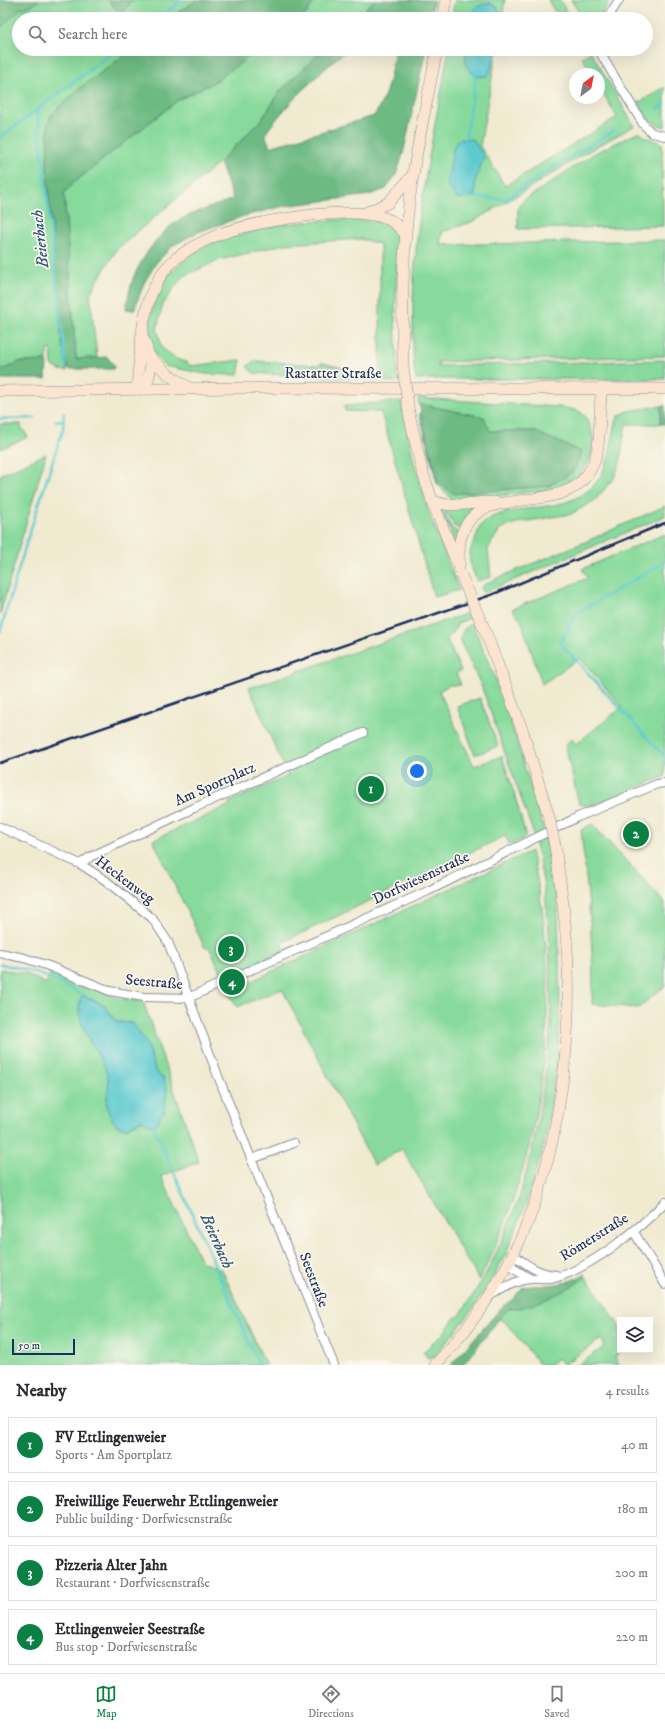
<!DOCTYPE html>
<meta charset="utf-8">
<style>
body{margin:0;font-family:"IM FELL DW Pica",serif;background:#f2f2f3;color:#2b2b33}
.controls{position:absolute;right:12px;bottom:12px;display:grid;overflow:hidden;border-radius:0px;box-shadow:0 4px 16px #0002}
.controls button{width:36px;height:36px;display:grid;place-items:center;padding:0;border:0;border-bottom:1px solid #e1e1e2;background:#fff;color:#2b2b33;font:20px sans-serif}
.compass{position:absolute;left:569px;top:68px;width:36px;height:36px;border-radius:50%;background:#fff;box-shadow:0 4px 16px #0002;rotate:32deg}
.scale{position:absolute;left:12px;bottom:10px;width:63px;box-sizing:border-box;padding-left:4px;border:2px solid #1b2f5e;border-top:0;font-size:11px;line-height:14px;white-space:nowrap;color:#1b2f5e;-webkit-text-stroke:3px #fbf7ec;paint-order:stroke}
.you{position:absolute;left:417px;top:771px;width:14px;height:14px;margin:-10px;border:3px solid #fff;border-radius:50%;background:#1a73e8;box-shadow:0 0 0 6px #1a73e833}
.badge{display:grid;place-items:center;width:26px;height:26px;border-radius:50%;background:#0b8043;color:#fff;font-size:13px;font-weight:700}
.pin{position:absolute;translate:-50% -50%;border:2px solid #fff;box-shadow:0 1px 4px #0006}
.list{margin:0;padding:0;list-style:none}
h2{display:flex;justify-content:space-between;align-items:center;height:52px;margin:0;padding:0 16px;font-size:17px}
h2 small{font-size:13px;font-weight:400;color:#7c7c81}
.list li{display:grid;grid-template-columns:26px 1fr auto;gap:12px;align-items:center;box-sizing:border-box;height:56px;margin:0 8px 8px;padding:0 8px;border:1px solid #e1e1e2;border-radius:0px}
.list b{display:block;font-size:15px;white-space:nowrap}
.list p{margin:0;font-size:13px;white-space:nowrap;color:#7c7c81}
.list em{font-size:13px;font-style:normal;color:#7c7c81}
.icon{flex:none;width:22px;height:22px;fill:none;stroke:currentColor;stroke-width:2;stroke-linecap:round;stroke-linejoin:round}
.map{position:relative;flex:none;width:665px;height:1365px;overflow:hidden}
.search{position:absolute;background:#fff;box-shadow:0 4px 16px #0002;left:12px;right:12px;top:12px;height:44px;display:flex;align-items:center;gap:10px;box-sizing:border-box;padding:0 14px;border-radius:22px;color:#7c7c81;font-size:15px}
.sheet{height:308px;background:#fff}
nav{display:flex;justify-content:space-around;align-items:center;box-sizing:border-box;height:56px;border-top:1px solid #e1e1e2;background:#fff;font-size:11px;color:#7c7c81}
nav a{display:grid;justify-items:center;gap:2px}
nav .on{color:#0b8043}
.map>svg:first-child{display:block}
</style>
<div class="map">
<svg width="665" height="1365" viewBox="0 0 665 1365">
<rect width="100%" height="100%" fill="#fbf7ec"/>
<filter id="ink" filterUnits="userSpaceOnUse"><feTurbulence type="fractalNoise" baseFrequency=".025" numOctaves="2"/><feDisplacementMap in="SourceGraphic" scale="8" xChannelSelector="R" yChannelSelector="G"/><feConvolveMatrix kernelMatrix="1 2 1 2 8 2 1 2 1" color-interpolation-filters="sRGB"/></filter>
<filter id="wash" filterUnits="userSpaceOnUse"><feTurbulence type="fractalNoise" baseFrequency=".012" numOctaves="4" result="noise"/><feDisplacementMap in="SourceGraphic" scale="16" xChannelSelector="R" yChannelSelector="G"/><feGaussianBlur stdDeviation="0.9" result="paint"/><feColorMatrix in="noise" values="0 0 0 0 0 0 0 0 0 0 0 0 0 0 0 0 0 1.4 0 .05"/><feComposite in="paint" operator="in"/></filter>
<g filter="url(#wash)">
<rect width="100%" height="100%" fill="#f0ead0"/>
<!-- green -->
<g fill="#87da9b" stroke="#51847c" fill-rule="evenodd">
<path d="M39,0H108L120,14L134,0H197L168,19H19V49H133L48,124L47,170L62,344L67,371L59,370L52,365L51,349L47,350V361L19,362L4,369H0V29L20,9L35,4Z"/>
<path d="M315,0H375L355,19H299L306,14Z"/>
<path d="M455,0H505L502,19H451Z"/>
<path d="M548,0H560L571,19H559Z"/>
<path d="M571,0H611L599,19H583Z"/>
<path d="M259,49H324L280,91L262,119L220,162L117,249L90,293L97,358L76,359L64,193L76,181L178,100L216,81Z"/>
<path d="M449,49H497L480,146L505,186L617,117L599,86V74H592L582,57L591,52L634,126L585,153L521,193L472,222L442,232L440,245L665,240V356L438,362V366L665,360V379H416C412,359 413,339 413,319C412,228 433,138 449,49Z"/>
<path d="M665,87V127C649,123 647,117 638,103Z"/>
<path d="M639,132L647,138L662,143L663,226L518,229V209L523,201L595,153Z"/>
<path d="M353,219L389,222L396,229L398,239L395,320L398,382L253,373L247,367L255,361L318,365L322,363L361,372H380V244L361,239L285,244L219,260L182,277L163,304L157,328L162,348L176,359L188,363L191,366L241,360L238,375L205,374L165,366L151,350L149,328L154,301L169,274L193,253L217,241L277,225L314,221Z"/>
<path d="M418,398L559,407C564,408 579,410 582,413C587,417 589,424 591,429C599,456 582,481 557,489L451,501L449,496L437,484L419,414H421L438,483L534,431H490L484,417L419,404Z"/>
<path d="M401,401L414,462L429,513L459,590L434,597L381,412L345,411L344,406Z"/>
<path d="M661,406V424H626L620,462L614,478L594,501L571,514L516,523L500,529L488,549L491,577L477,581C473,571 467,560 471,549C472,545 475,542 476,538C478,533 478,528 482,524C495,508 546,509 566,502C575,499 583,495 590,489C611,470 610,441 618,416L628,411Z"/>
<path d="M0,424H21V427L28,437L0,449Z"/>
<path d="M46,454L0,614V475Z"/>
<path d="M481,504L460,529L454,526L448,513L449,507Z"/>
<path d="M439,506L446,507C445,517 449,529 459,533L456,545Z"/>
<path d="M665,506V516L483,593L481,587L493,580L585,542Z"/>
<path d="M665,534V777C644,782 597,811 579,804L565,745L572,739L576,744L622,707L580,658L542,684L521,620L512,609L588,578L582,569Z"/>
<path d="M468,613L470,618L458,623L453,633L449,636L447,640L461,671L456,673L461,685H449L439,691L474,766L502,756L515,796L526,837L510,845L505,836L281,943L284,950L224,978L209,947L205,948L153,840L230,805L229,802L288,776L249,688Z"/>
<path d="M472,623L503,697L544,830L550,861L558,904L560,1008L557,1068L544,1146L526,1204L506,1254L487,1288L466,1318L434,1357L428,1358L423,1352L443,1334L456,1316L458,1318L485,1276L503,1238L520,1195L529,1163L538,1121L545,1076L551,1024L549,929L544,886L534,835L481,685L461,643C460,633 464,628 472,623Z"/>
<path d="M480,698L498,746L475,755L457,706Z"/>
<path d="M592,824L665,903V986L638,1008L592,1004C595,946 587,888 581,830Z"/>
<path d="M531,851C560,971 550,1102 507,1217C498,1239 490,1260 479,1280L402,1149L374,1165L282,989L237,1007L228,992Z"/>
<path d="M0,969L27,974L46,984L52,970L117,998L143,1001L199,1162L161,1176L201,1261L222,1270L266,1365H0ZM82,995L104,1005L117,1022L150,1052L156,1073L163,1078L167,1088L164,1111L125,1128L106,1103L109,1089L108,1075L100,1056L90,1041Z"/>
<path d="M586,1277L620,1327V1350H621L615,1357L619,1365H578L605,1346L601,1339L563,1365L558,1359L548,1365H540L505,1322L499,1319L509,1309C534,1308 566,1290 586,1277Z"/>
</g>
<!-- forest -->
<g fill="#6dba83" stroke="#447470">
<path d="M0,0H39L35,4L20,9L0,29Z"/>
<path d="M108,0H134L120,14Z"/>
<path d="M197,0H315L306,14L299,19H168Z"/>
<path d="M375,0H434L431,19H408L393,11L383,19H355Z"/>
<path d="M133,49H259L216,81L178,100L76,181L64,193L76,359L107,357L115,366L113,369H68L62,344L47,170L48,124L51,115L80,88Z"/>
<path d="M324,49H348C317,75 288,102 265,134L270,147L374,116C388,96 391,73 395,49H426L403,154L396,175L386,189L369,195L284,206L244,216L198,232L174,245L156,263L144,283L134,310L126,309C128,298 130,286 134,276C143,256 161,230 181,219C197,211 216,206 233,199L220,162L262,119L280,91Z"/>
<path d="M47,361L46,379H0V369H4L19,362Z"/>
<path d="M419,404L484,417L490,431H534L582,452L573,472L549,486L454,494L438,483Z"/>
<rect x="661" y="406" width="4" height="18"/>
<path d="M584,1274L586,1277C566,1291 534,1308 509,1309L499,1319L463,1365H451L503,1306L512,1300L523,1287C547,1284 563,1287 584,1274Z"/>
</g>
<!-- water -->
<g fill="#5dcad0" stroke="#3c7c97">
<path d="M490,3L500,10L499,19H469C471,7 479,5 490,3Z"/>
<path d="M466,49H495L494,60L488,76L476,77L466,66Z"/>
<path d="M473,139L484,157L475,181V195L458,199L447,185L453,149L457,140Z"/>
<path d="M82,995L104,1005L117,1022L133,1023L146,1043L156,1072L163,1078L167,1088L164,1111L154,1127L142,1120L125,1128L117,1126C112,1119 107,1112 107,1104C106,1094 111,1086 107,1074C99,1048 70,1023 82,995Z"/>
</g>
<g fill="none" stroke-linecap="round" stroke-linejoin="round">
<!-- stream -->
<g stroke="#5dcad0" stroke-width="2.5">
<path d="M157,19L183,0"/>
<path d="M37,109L66,367"/>
<path d="M658,109L665,104"/>
<path d="M0,138L117,49"/>
<path d="M465,142L476,76"/>
<path d="M467,195V197L505,199L565,160L614,131"/>
<path d="M0,419L35,418"/>
<path d="M55,421L64,420"/>
<path d="M665,562L577,613L560,643L665,757"/>
<path d="M0,632L26,544L63,429L64,413"/>
<path d="M0,964C29,969 57,979 82,995"/>
<path d="M154,1127L259,1365"/>
</g>
</g>
</g>
<g filter="url(#ink)">
<g fill="none" stroke-linecap="round" stroke-linejoin="round">
<defs>
<g id="street">
<path d="M607,19L619,0"/>
<path d="M600,49L602,56L643,124L652,133L665,136"/>
<path d="M0,827L80,864L105,880L152,918L168,942L218,1076L334,1365"/>
<path d="M80,864L90,857L194,808L363,733"/>
<path d="M0,953L24,958L46,965L110,991L144,997L188,998L428,891L578,817L657,784L665,783"/>
<path d="M252,1159L294,1143"/>
<path d="M634,1232L665,1284"/>
<path d="M513,1255C527,1265 539,1274 556,1275"/>
<path d="M510,1260L514,1269L531,1279"/>
<path d="M489,1297C502,1289 515,1280 531,1279C539,1278 547,1281 555,1278C590,1268 641,1228 665,1202"/>
</g>
<g id="secondary">
<path d="M442,19L446,0"/>
<path d="M365,213L388,203L413,175"/>
<path d="M144,340C151,360 154,369 144,389"/>
<path d="M150,357L169,375L191,389"/>
<path d="M403,366C402,309 402,253 410,196C416,147 428,98 437,49"/>
<path d="M137,389C141,350 139,306 163,272C176,254 200,242 220,234C257,221 349,205 385,218C394,221 399,226 405,234"/>
<path d="M0,391L241,388L665,389"/>
<path d="M409,413L421,467L432,500L457,563"/>
<path d="M432,500C451,510 474,501 495,502"/>
<path d="M459,568C460,559 458,550 460,541C473,479 557,518 587,475C605,450 597,417 602,388"/>
<path d="M486,633L523,732L549,817"/>
<path d="M435,1365C470,1328 500,1284 521,1238C556,1160 571,1055 568,970C567,928 561,887 555,846"/>
</g>
</defs>
<!-- street casing -->
<use href="#street" stroke="#868c97" stroke-width="10"/>
<!-- secondary casing -->
<use href="#secondary" stroke="#868c97" stroke-width="12"/>
<!-- street -->
<use href="#street" stroke="#fff" stroke-width="8"/>
<!-- secondary -->
<use href="#secondary" stroke="#fce5d0" stroke-width="11"/>
<!-- rail -->
<path stroke="#1b2f5e" stroke-width="2.5" d="M0,763L491,595L665,523"/>
<defs>
<g id="secondary-bridge">
<path d="M403,366L409,413"/>
<path d="M461,575L486,633"/>
<path d="M549,817L555,846"/>
</g>
</defs>
<!-- secondary-bridge casing -->
<use href="#secondary-bridge" stroke="#868c97" stroke-width="12" stroke-linecap="butt"/>
<!-- secondary-bridge -->
<use href="#secondary-bridge" stroke="#fce5d0" stroke-width="11"/>
</g>
</g>
<g text-anchor="middle" dominant-baseline="central" stroke-width="3.5" stroke-linejoin="round" paint-order="stroke">
<!-- street labels -->
<g font-size="15" fill="#1b2f5e" stroke="#fbf7ec">
<text x="333" y="373">Rastatter Straße</text>
<text transform="translate(215 784) rotate(-24)">Am Sportplatz</text>
<text transform="translate(421 878) rotate(-25)">Dorfwiesenstraße</text>
<text transform="translate(125 880) rotate(37)">Heckenweg</text>
<text transform="translate(154 982) rotate(5)">Seestraße</text>
<text transform="translate(594 1237) rotate(-32)">Römerstraße</text>
<text transform="translate(314 1280) rotate(69)">Seestraße</text>
</g>
<!-- water labels -->
<g font-size="16" font-style="italic" fill="#2c567a" stroke="#fbf7ec">
<text transform="translate(40 239) rotate(-96)">Beierbach</text>
<text transform="translate(217 1241) rotate(66)">Beierbach</text>
</g>
</g>
</svg>
<div class="controls">
<button><svg class="icon" aria-label="layers" viewBox="0 0 24 24"><path d="M12 4l9 5-9 5-9-5zM3 14l9 5 9-5"/></svg></button>
</div>
<svg class="compass" viewBox="-18 -18 36 36"><path d="M0-13l5 13h-10z" fill="#e53935"/><path d="M0 13l5-13h-10z" fill="#7c7c81"/></svg>
<div class="scale">50 m</div>
<div class="you"></div>
<div class="pin badge" style="left:371px;top:789px">1</div>
<div class="pin badge" style="left:636px;top:834px">2</div>
<div class="pin badge" style="left:231px;top:949px">3</div>
<div class="pin badge" style="left:232px;top:982px">4</div>
<div class="search"><svg class="icon" aria-label="search" viewBox="0 0 24 24"><circle cx="10" cy="10" r="6"/><path d="M15 15l6 6"/></svg>Search here</div>
</div>
<section class="sheet">
<h2>Nearby<small>4 results</small></h2>
<ul class="list">
<li><span class="badge">1</span><div><b>FV Ettlingenweier</b><p>Sports · Am Sportplatz</p></div><em>40 m</em></li>
<li><span class="badge">2</span><div><b>Freiwillige Feuerwehr Ettlingenweier</b><p>Public building · Dorfwiesenstraße</p></div><em>180 m</em></li>
<li><span class="badge">3</span><div><b>Pizzeria Alter Jahn</b><p>Restaurant · Dorfwiesenstraße</p></div><em>200 m</em></li>
<li><span class="badge">4</span><div><b>Ettlingenweier Seestraße</b><p>Bus stop · Dorfwiesenstraße</p></div><em>220 m</em></li>
</ul>
</section>
<nav>
<a class="on"><svg class="icon" aria-label="map" viewBox="0 0 24 24"><path d="M3 6l6-2 6 2 6-2v14l-6 2-6-2-6 2zM9 4v14M15 6v14"/></svg>Map</a>
<a><svg class="icon" aria-label="directions" viewBox="0 0 24 24"><path d="M12 3l9 9-9 9-9-9zM9 14v-3h6M13 9l2 2-2 2"/></svg>Directions</a>
<a><svg class="icon" aria-label="saved" viewBox="0 0 24 24"><path d="M7 4h10v16l-5-4-5 4z"/></svg>Saved</a>
</nav>
